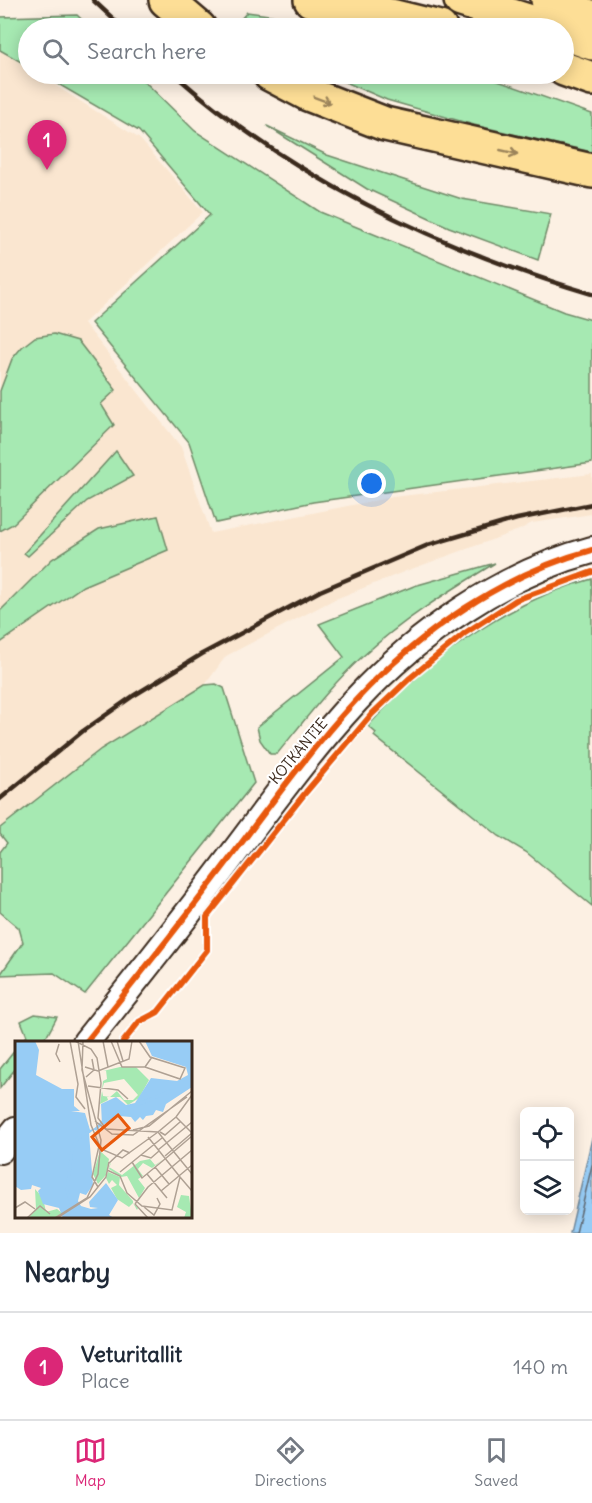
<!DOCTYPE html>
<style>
body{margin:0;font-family:Delius,sans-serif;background:#f6f6f7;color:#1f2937}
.controls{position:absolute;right:18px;bottom:18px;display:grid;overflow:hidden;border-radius:9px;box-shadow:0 3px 15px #0003}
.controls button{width:54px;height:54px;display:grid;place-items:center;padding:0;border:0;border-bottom:2px solid #e0e1e3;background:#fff;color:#1f2937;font:30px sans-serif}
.you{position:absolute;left:372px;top:484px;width:21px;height:21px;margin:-15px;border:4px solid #fff;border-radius:50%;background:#1a73e8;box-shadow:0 0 0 9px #1a73e833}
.badge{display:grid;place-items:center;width:39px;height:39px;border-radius:50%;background:#db2777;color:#fff;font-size:20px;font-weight:700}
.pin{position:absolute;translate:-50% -50px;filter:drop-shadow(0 2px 3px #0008)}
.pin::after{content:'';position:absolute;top:32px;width:21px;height:18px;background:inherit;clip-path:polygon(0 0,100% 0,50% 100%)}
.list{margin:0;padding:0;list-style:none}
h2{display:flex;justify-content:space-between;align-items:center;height:78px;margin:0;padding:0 24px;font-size:26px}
h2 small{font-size:20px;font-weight:400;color:#747a83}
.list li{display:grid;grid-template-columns:39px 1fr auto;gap:18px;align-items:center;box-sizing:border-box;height:108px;padding:0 24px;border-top:2px solid #e0e1e3}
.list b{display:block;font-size:22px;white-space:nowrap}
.list p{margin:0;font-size:20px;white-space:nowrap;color:#747a83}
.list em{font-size:20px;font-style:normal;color:#747a83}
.icon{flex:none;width:33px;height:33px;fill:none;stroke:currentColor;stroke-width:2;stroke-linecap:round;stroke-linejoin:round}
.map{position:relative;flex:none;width:592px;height:1233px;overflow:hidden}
.search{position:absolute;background:#fff;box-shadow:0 3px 15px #0003;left:18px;right:18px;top:18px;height:66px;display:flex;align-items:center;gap:15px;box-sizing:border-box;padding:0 21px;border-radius:33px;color:#747a83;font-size:22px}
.sheet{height:186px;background:#fff}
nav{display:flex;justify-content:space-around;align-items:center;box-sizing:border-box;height:84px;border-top:2px solid #e0e1e3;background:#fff;font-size:16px;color:#747a83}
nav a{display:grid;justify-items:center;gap:3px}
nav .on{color:#db2777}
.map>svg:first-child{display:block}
</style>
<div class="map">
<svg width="592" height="1233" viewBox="0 0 592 1233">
<rect width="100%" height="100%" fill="#fcf0e3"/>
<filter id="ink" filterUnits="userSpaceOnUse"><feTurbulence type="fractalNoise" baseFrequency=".0167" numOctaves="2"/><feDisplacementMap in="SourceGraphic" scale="12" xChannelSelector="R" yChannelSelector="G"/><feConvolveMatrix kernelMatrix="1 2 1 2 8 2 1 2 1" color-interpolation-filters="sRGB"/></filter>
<g filter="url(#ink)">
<!-- built -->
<path fill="#fae6d0" d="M0,50L28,68V74H37L140,139L203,212L84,323L181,447L211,533L393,497L592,474V514L532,523L519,530L406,571L333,600L226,656L205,685L101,749L0,828Z"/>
<!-- green -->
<g fill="#a6e9b2" stroke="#708a68" stroke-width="1.5">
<path d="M247,12L305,20L335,28H233Z"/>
<path d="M77,15L91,28H28V66L0,50V17Z"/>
<path d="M41,74H137L195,131L320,212L564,312L592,320V463L313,502L216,523L189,442L91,323L210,215L139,131Z"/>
<path d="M327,74H478L592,114V152L474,125L387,100Z"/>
<path d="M267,126L327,155L462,199L551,214L538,260L449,227L367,189Z"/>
<path d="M54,334L78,341L116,390L101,404L114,425L13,524L0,531V391L12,359L22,347L35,337Z"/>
<path d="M116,451L133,476L87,501L28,556L24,553Z"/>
<path d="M158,516L168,550L83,586L0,643V611L52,559L99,529Z"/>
<path d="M495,563C449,591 402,620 362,657C330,686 304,721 277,754H270L260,740L257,727L344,657L319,624L414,586Z"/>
<path d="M592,579V906L526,852L499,836L374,736L376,733L368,726C427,661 506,601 592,579Z"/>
<path d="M216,684L224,688L254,783L85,994L54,973L0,975L23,942L19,928L0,912V852L7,843L0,834V828L101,749L205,685Z"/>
<path d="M35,1014L57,1017L48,1034L39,1042H22L27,1036L21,1021Z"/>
<path d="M16,1049V1068L0,1088V1069Z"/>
</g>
<!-- water -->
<path fill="#97ccf5" stroke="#728b9f" stroke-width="1.5" d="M592,1138V1233H570Z"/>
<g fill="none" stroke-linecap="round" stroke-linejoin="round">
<!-- shore -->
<path stroke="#606b74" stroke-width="1.5" d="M576,1233L592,1165"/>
<defs>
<g id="secondary">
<path d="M86,1042C130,987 175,931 218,874C263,815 306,754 356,700C418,633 503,574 592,550"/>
<path d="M0,1150L16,1130"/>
</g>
<g id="highway">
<path d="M166,0L199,28"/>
<path d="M311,0L395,17L440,28"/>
<path d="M461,0L550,28"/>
<path d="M548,0L592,18"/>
<path d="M564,33L592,43"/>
<path d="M564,69L592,79"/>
<path d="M270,74L308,94L385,124L592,171"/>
</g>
</defs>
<!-- secondary casing -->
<use href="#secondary" stroke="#3b2a1e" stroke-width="30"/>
<!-- highway casing -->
<use href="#highway" stroke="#3b2a1e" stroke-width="38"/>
<!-- secondary -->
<use href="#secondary" stroke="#fff" stroke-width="26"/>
<!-- highway -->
<use href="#highway" stroke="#fdde96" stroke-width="33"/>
<!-- rail -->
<g stroke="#3b2a1e" stroke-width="4.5">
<path d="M93,0L123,28"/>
<path d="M174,74C293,179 440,249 592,294"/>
<path d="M0,799L83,731L133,696L202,654L320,591L428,545L517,519L592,504"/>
</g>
<defs>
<g id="cycleway">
<path d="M86,1042C130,987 175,931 218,874C263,815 306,754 356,700C418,633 503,574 592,550"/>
<path d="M123,1042L139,1022L158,1012L207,950V917L306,792L372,714L410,678L465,633L516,600L592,572"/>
</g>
</defs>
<!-- cycleway casing -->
<use href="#cycleway" stroke="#fff" stroke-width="10"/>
<!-- cycleway -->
<use href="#cycleway" stroke="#e8590c" stroke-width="6"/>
</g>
<!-- one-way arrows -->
<defs><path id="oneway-shaft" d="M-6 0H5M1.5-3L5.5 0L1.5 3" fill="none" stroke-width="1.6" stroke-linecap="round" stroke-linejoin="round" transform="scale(1.5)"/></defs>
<g stroke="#9c845a">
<use href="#oneway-shaft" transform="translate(322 100) rotate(21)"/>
<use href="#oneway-shaft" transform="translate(509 152) rotate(13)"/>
</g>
</g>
<g text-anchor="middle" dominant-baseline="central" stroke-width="4.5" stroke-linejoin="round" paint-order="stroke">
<!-- street labels -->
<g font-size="15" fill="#3b2a1e" stroke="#fff">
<text transform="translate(298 751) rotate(-50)">KOTKANTIE</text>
</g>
</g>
<!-- overview -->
<g transform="translate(15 1041)">
<rect width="177" height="177" fill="#fcf0e3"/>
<path d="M105,26H121L134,39L124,57L113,64L105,56H92L93,59L85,63L87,50L88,55L95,56L102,50L109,59H118L123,54L109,38L89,42L87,49L88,40L92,38L91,29L88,30ZM85,110L94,118L91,134L83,143L78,133ZM97,118L94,126L107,134L125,120L135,118L140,124L149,118L137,127L128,122L123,128L128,135L123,138L130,147L124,157L112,135L106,136L94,128ZM93,131L105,136L104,144L118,160V162L123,167L122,169L118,162L114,166L102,158L96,147L102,144L97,139L94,143L91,137ZM20,148L28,157L31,171L42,168L47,172L39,177H13L21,168ZM166,154L174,155L177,177H169L171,171L162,166Z" fill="#a6e9b2"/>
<path d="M0,0H20L24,9L21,34L47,48H59V65L65,70H56L70,72L75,89L87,84L86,63L101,56L111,64L120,62L136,37L162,40L173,34L171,26L137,15L130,0H177V46L151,63L148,71L141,69L138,74L131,75L128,79L125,76L120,81L116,76L104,75L74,92L78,144L71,154L65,152L63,160L66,165L76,168L83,167L75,166L74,161L91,142L103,159L94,174L99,177H48L44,167L28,163L23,150L26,147L17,144L16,148L6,149L0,145Z" fill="#97ccf5"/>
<path fill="none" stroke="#97ccf5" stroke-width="3" d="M80,89L92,76L156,50M57,165L52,150L57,108L62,98L75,90"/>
<path fill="none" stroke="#afa194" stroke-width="1.5" d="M55,0L63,43L61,56L70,68M60,0L76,8L82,17L86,42L83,77L91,88L143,91L161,76L177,54M63,0L76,84L86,108L107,117L143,91M88,0L93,26M96,0L107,26H130L137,16M102,0L108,20M124,0L135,16L170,27L165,38L130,26M44,3L41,13L45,21M70,26L83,30L114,18L117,0M71,36L79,29L77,18M73,45L103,49L113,58M161,76L177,92M80,80L97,93L118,94L172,56M118,89L134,85L177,50M143,91L159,111M145,91L150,94L165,81M143,109L177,81M159,111L177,133M126,114L136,117L144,110M150,115L177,92M150,118L177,95M117,121L127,137L150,118M93,123L108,109L115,112M140,126L154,143M92,129L105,135L112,152L127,165L157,169L165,136L133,96M105,131L147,97M132,133L152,157M165,136L177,150M83,146L77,136L84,105M146,150L177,124M120,163L133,146L177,109M120,163L133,177M129,166L139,174L145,163L142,157M0,167L10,161L20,168M12,177L25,165L35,173M40,177L72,157L83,133L86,99L67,29L68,0M42,177L75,156L91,136L94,121"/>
<path fill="#e8590c" fill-opacity="0.15" stroke="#e8590c" stroke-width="3" d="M103,74L114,87L87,109L77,96Z"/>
<rect width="177" height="177" fill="none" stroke="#3b2a1e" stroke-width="3"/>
</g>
</svg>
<div class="controls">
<button><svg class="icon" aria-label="locate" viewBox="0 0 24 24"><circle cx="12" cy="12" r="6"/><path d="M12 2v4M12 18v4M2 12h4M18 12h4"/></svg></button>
<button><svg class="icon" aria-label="layers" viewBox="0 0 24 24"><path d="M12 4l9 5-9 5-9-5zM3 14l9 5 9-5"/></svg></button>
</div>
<div class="you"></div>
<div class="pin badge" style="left:47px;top:170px">1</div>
<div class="search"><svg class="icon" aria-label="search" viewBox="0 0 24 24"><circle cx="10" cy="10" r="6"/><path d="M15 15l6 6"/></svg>Search here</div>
</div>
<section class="sheet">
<h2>Nearby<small></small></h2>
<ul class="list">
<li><span class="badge">1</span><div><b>Veturitallit</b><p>Place</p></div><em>140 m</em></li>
</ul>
</section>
<nav>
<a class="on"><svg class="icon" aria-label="map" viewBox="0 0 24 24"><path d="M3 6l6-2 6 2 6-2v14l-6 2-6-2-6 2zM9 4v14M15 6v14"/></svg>Map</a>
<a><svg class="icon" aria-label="directions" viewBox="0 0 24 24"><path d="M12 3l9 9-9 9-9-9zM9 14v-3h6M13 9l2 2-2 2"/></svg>Directions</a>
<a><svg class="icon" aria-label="saved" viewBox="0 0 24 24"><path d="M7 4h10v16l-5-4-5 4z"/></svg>Saved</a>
</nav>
